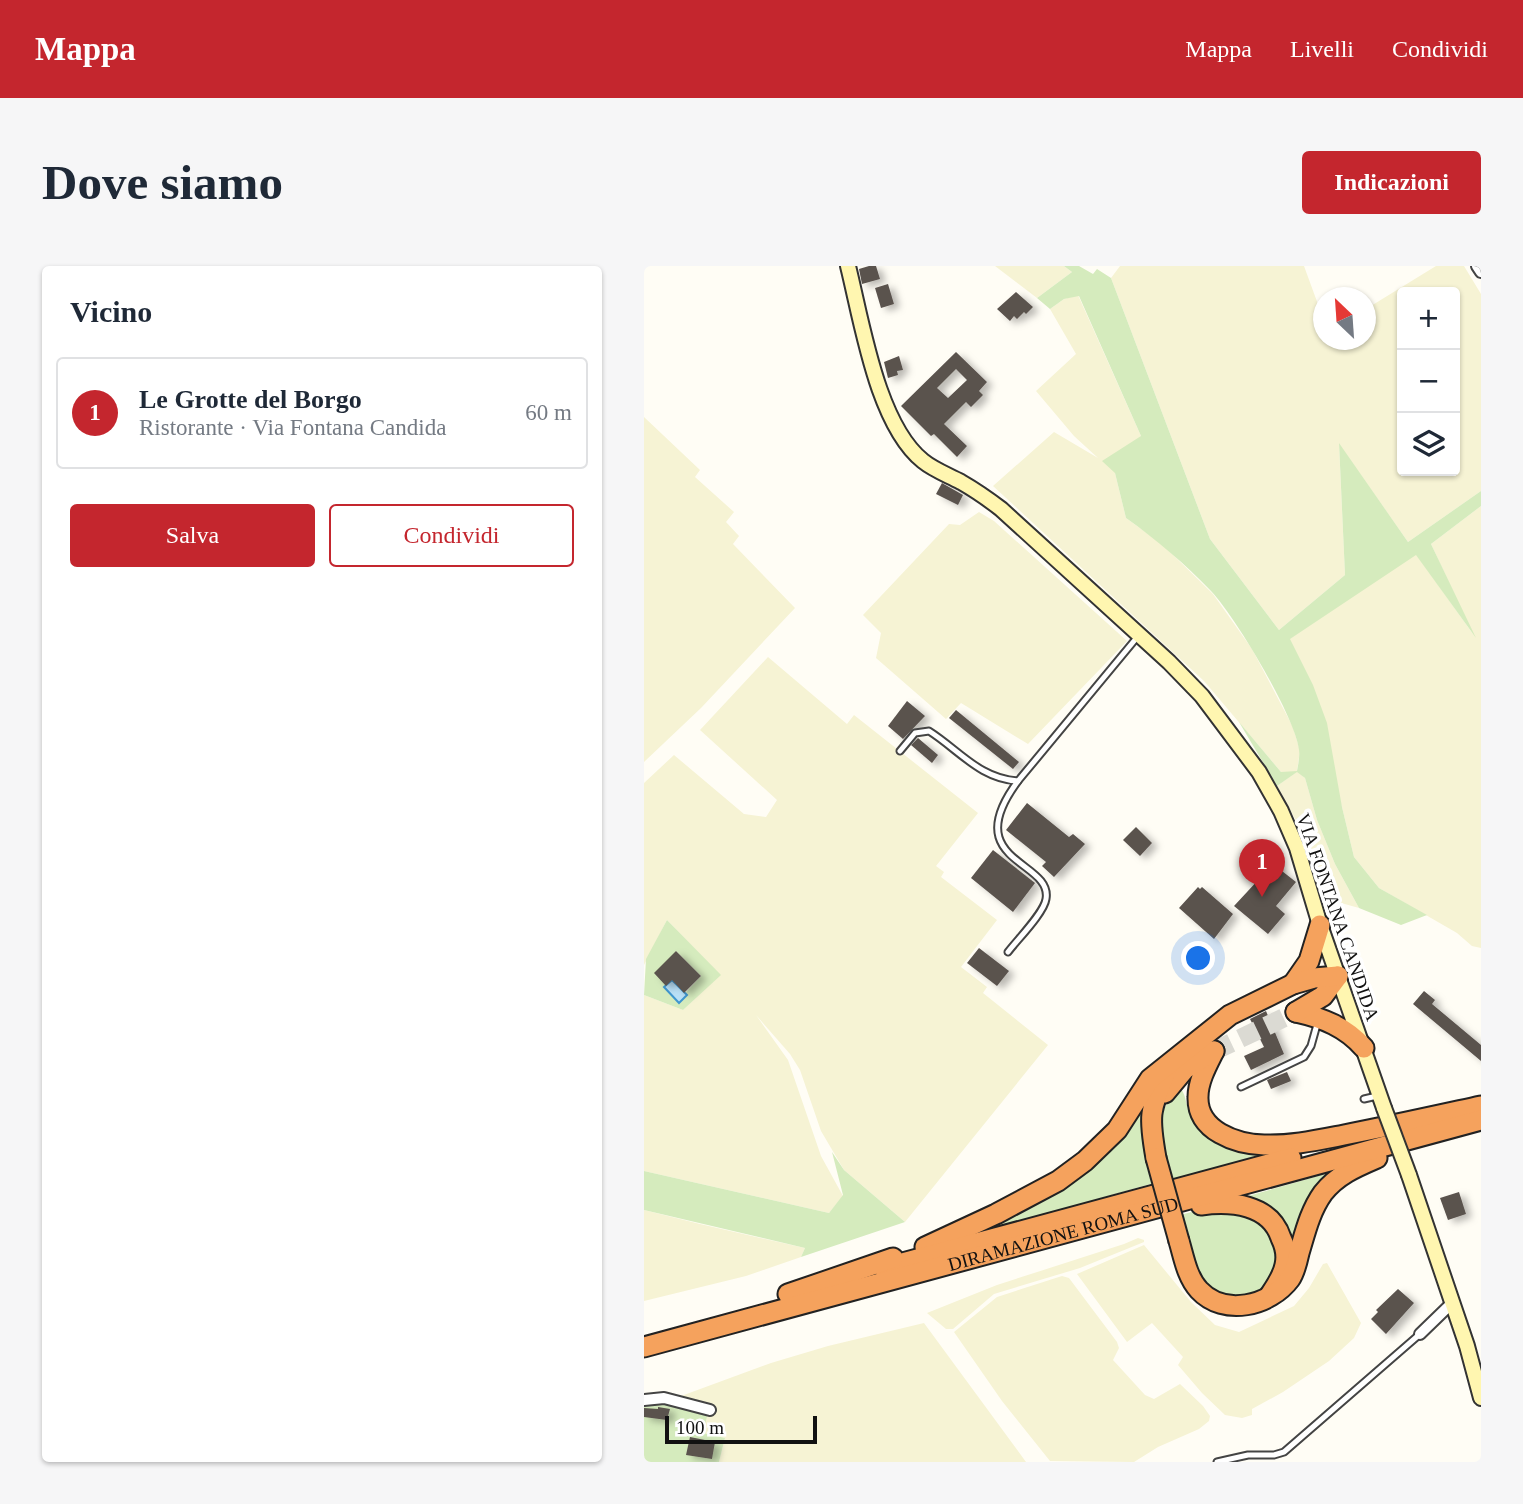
<!DOCTYPE html>
<html lang="it">
<meta charset="utf-8">
<style>
body{margin:0;font-family:"Times New Roman",serif;background:#f6f6f7;color:#1f2937}
.controls{position:absolute;right:21px;top:21px;display:grid;overflow:hidden;border-radius:7px;box-shadow:0 2px 5px #0004}
.controls button{width:63px;height:63px;display:grid;place-items:center;padding:0;border:0;border-bottom:2px solid #e0e1e3;background:#fff;color:#1f2937;font:35px sans-serif}
.compass{position:absolute;left:669px;top:21px;width:63px;height:63px;border-radius:50%;background:#fff;box-shadow:0 2px 5px #0004;rotate:335deg}
.scale{position:absolute;left:21px;bottom:18px;width:152px;box-sizing:border-box;padding-left:7px;border:4px solid #111;border-top:0;font-size:19px;line-height:24px;white-space:nowrap;color:#111;-webkit-text-stroke:5px #fff;paint-order:stroke}
.you{position:absolute;left:555px;top:693px;width:24px;height:24px;margin:-18px;border:5px solid #fff;border-radius:50%;background:#1a73e8;box-shadow:0 0 0 10px #1a73e833}
.badge{display:grid;place-items:center;width:46px;height:46px;border-radius:50%;background:#c4262e;color:#fff;font-size:23px;font-weight:700}
.pin{position:absolute;translate:-50% -58px;filter:drop-shadow(0 2px 4px #0008)}
.pin::after{content:'';position:absolute;top:37px;width:24px;height:21px;background:inherit;clip-path:polygon(0 0,100% 0,50% 100%)}
.list{margin:0;padding:0;list-style:none}
h2{display:flex;justify-content:space-between;align-items:center;height:91px;margin:0;padding:0 28px;font-size:30px}
h2 small{font-size:23px;font-weight:400;color:#747a83}
.list li{display:grid;grid-template-columns:46px 1fr auto;gap:21px;align-items:center;box-sizing:border-box;height:112px;margin:0 14px 14px;padding:0 14px;border:2px solid #e0e1e3;border-radius:7px}
.list b{display:block;font-size:26px;white-space:nowrap}
.list p{margin:0;font-size:23px;white-space:nowrap;color:#747a83}
.list em{font-size:23px;font-style:normal;color:#747a83}
.actions{display:flex;gap:14px;padding:21px 28px}
.actions a{flex:1;padding:16px 0;border:2px solid #c4262e;border-radius:7px;text-align:center;font-size:24px;color:#c4262e}
.actions .main{background:#c4262e;color:#fff}
.icon{flex:none;width:38px;height:38px;fill:none;stroke:currentColor;stroke-width:2;stroke-linecap:round;stroke-linejoin:round}
.map{position:relative;flex:none;width:837px;height:1196px;overflow:hidden;border-radius:7px}
header{display:flex;align-items:center;gap:42px;box-sizing:border-box;height:98px;padding:0 35px;background:#c4262e;color:#fff}
header strong{font-size:33px}
nav{display:flex;gap:38px;margin-inline-start:auto;font-size:24px}
.intro{display:flex;align-items:center;justify-content:space-between;box-sizing:border-box;height:168px;padding:0 42px}
h1{margin:0;font-size:49px}
.button{padding:18px 32px;border-radius:7px;background:#c4262e;color:#fff;font-size:24px;font-weight:700}
main{display:flex;gap:42px;padding:0 42px}
aside{flex:1;background:#fff;border-radius:7px;box-shadow:0 2px 5px #0004}
.map>svg:first-child{display:block}
</style>
<header>
<strong>Mappa</strong>
<nav><a>Mappa</a><a>Livelli</a><a>Condividi</a></nav>
</header>
<div class="intro"><h1>Dove siamo</h1><a class="button">Indicazioni</a></div>
<main>
<aside>
<h2>Vicino<small></small></h2>
<ul class="list">
<li><span class="badge">1</span><div><b>Le Grotte del Borgo</b><p>Ristorante · Via Fontana Candida</p></div><em>60 m</em></li>
</ul>
<div class="actions"><a class="main">Salva</a><a>Condividi</a></div>
</aside>
<div class="map">
<svg width="837" height="1196" viewBox="0 0 837 1196">
<defs>
<filter id="shadow"><feDropShadow dx="6" dy="3.5" stdDeviation="3.5" flood-color="#0004"/></filter>
</defs>
<rect width="100%" height="100%" fill="#fffdf5"/>
<!-- farmland -->
<g fill="#f6f3d4" fill-rule="evenodd">
<path d="M351,0H420L428,6L393,32Z"/>
<path d="M476,0H660L679,52L680,74H722V43L792,0H820L837,28V225L764,276L695,178L701,309L635,364L566,273L467,12ZM758,26H811V205H758Z"/>
<path d="M434,29L497,170L471,207L482,252L518,278L569,328L608,383L649,461L656,485L653,505L661,512L673,554L691,598L715,642L683,633L655,560L633,520L651,507L637,506L560,415L349,220L410,166L454,192L430,170L392,125L432,88L406,43L420,33Z"/>
<path d="M0,151L56,204L51,211L90,246L82,256L95,270L89,278L151,342L57,442L0,496Z"/>
<path d="M837,240V682L828,680L813,667L735,622L710,591L698,541L645,373L772,288L829,368L787,278Z"/>
<path d="M335,246L350,255L483,375L384,478L317,437L302,453L232,392L237,367L219,349L305,258L316,259Z"/>
<path d="M124,391L203,458L210,449L334,547L292,600L300,606L297,611L353,654L317,701L343,721L339,727L404,779L261,956L200,904L177,865L156,804L146,788L112,749L144,794L177,890L199,930L185,947L0,905V729L39,744L76,709L23,654L0,699V517L30,489L100,548L122,551L133,534L56,464Z"/>
<path d="M0,944L56,958L161,982L157,991L102,1010L0,1035Z"/>
<path d="M494,972L500,974V976L436,1002L350,1028L309,1063H302L283,1047L353,1019L480,978Z"/>
<path d="M500,979L547,1036L571,1059L595,1066L650,1040L665,1022L679,998L683,997L717,1057L710,1072L685,1095L639,1126L608,1143V1149L598,1152L581,1149L558,1127L534,1099L539,1091L508,1057L483,1076L433,1008Z"/>
<path d="M418,1010L425,1012L473,1076L475,1082L469,1094L501,1129L510,1133L536,1118L559,1140L566,1150L565,1155L555,1163L514,1181L490,1196L406,1195L358,1135L310,1066L353,1031Z"/>
<path d="M280,1057L382,1196H75L81,1172L59,1167L29,1133L127,1097L184,1080Z"/>
</g>
<!-- green -->
<g fill="#d5ebbd" fill-rule="evenodd">
<path d="M420,0H435L449,8L453,3L467,12L566,273L635,364L701,309L695,177L764,276L837,225V240L787,278L832,372L772,289L646,373L669,419L683,457L698,541L710,591L735,622L783,649L757,659L715,642L691,598L673,554L661,512L653,506L633,520L595,456L637,506L653,505C654,499 656,491 655,484C652,452 591,350 567,325C541,298 513,274 482,252L471,207L458,195L497,170L435,30L420,33L406,43L393,32L428,6Z"/>
<path d="M23,654L77,709L39,744L0,729L2,693ZM32,685L57,710L41,727L28,714L21,722Z"/>
<path d="M537,823C543,830 542,844 548,853C562,872 601,880 623,887L526,914C517,884 505,845 537,823Z"/>
<path d="M500,825L510,917L326,969L413,920Z"/>
<path d="M188,886L200,904L261,956L157,991L161,982L0,944V905L185,947L199,929Z"/>
<path d="M695,904L651,979C640,950 629,945 602,932L604,930Z"/>
<path d="M555,944L613,948L638,988L622,1022L596,1033L569,1026L552,1006L536,949Z"/>
<path d="M29,1133L65,1142L59,1167L81,1172L75,1196H0V1137Z"/>
</g>
<!-- water -->
<path fill="#b9e0f7" stroke="#3f96cf" stroke-width="2" d="M28,714L43,729L35,737L20,721Z"/>
<!-- building -->
<g fill="#5a524d" fill-rule="evenodd" filter="url(#shadow)">
<path d="M225,0H232L236,13L218,18L215,3Z"/>
<path d="M244,18L250,38L237,42L231,22Z"/>
<path d="M372,26L389,41L382,48L380,46L373,53L370,50L366,55L353,43Z"/>
<path d="M312,86L343,116L335,125L339,129L327,141L322,136L300,158L323,180L313,191L290,168L287,170L257,140ZM312,103L323,114L304,132L293,122Z"/>
<path d="M255,90L259,104L253,105L254,109L244,112L240,96Z"/>
<path d="M298,217L319,229L314,239L292,228Z"/>
<path d="M263,435L281,450L259,473L244,460Z"/>
<path d="M312,444L375,496L369,503L305,452Z"/>
<path d="M274,472L294,489L288,497L267,479Z"/>
<path d="M383,537L425,571L429,568L441,578L410,611L398,600L402,596L362,564Z"/>
<path d="M492,561L508,577L496,590L479,574Z"/>
<path d="M349,584L391,617L369,646L327,612Z"/>
<path d="M629,598L652,616L632,640L641,648L624,668L590,640Z"/>
<path d="M554,621L556,623L558,621L589,648L570,673L535,642Z"/>
<path d="M335,682L365,705L353,720L323,697Z"/>
<path d="M32,685L57,710L40,727L28,714L22,720L10,707Z"/>
<path d="M780,725L791,734L788,738L837,779V795L769,738Z"/>
<path d="M622,745L640,788L607,804L600,790L620,781L606,753Z"/>
<path d="M643,806L647,815L627,823L623,814Z"/>
<path d="M815,926L822,948L804,954L796,932Z"/>
<path d="M754,1023L770,1037L742,1068L727,1053L734,1046L732,1044Z"/>
<path d="M14,1141L26,1143L23,1154L0,1151V1142L14,1143Z"/>
<path d="M46,1171L71,1176L68,1193L42,1189Z"/>
</g>
<g fill="none" stroke-linecap="round" stroke-linejoin="round">
<!-- motorway-tunnel -->
<path stroke="#dbdad3" stroke-width="19" stroke-dasharray="19 10" stroke-linecap="butt" d="M570,785L652,746"/>
<defs>
<g id="service">
<path d="M256,485L271,467L285,465C315,484 336,513 374,515"/>
<path d="M364,686C373,674 400,647 402,633C409,594 313,597 374,515L495,369"/>
<path d="M597,821L660,791L667,780L674,755"/>
<path d="M720,833L733,830"/>
<path d="M573,1196L604,1189H630L640,1186L776,1068"/>
</g>
<g id="minor">
<path d="M833,0L837,6"/>
<path d="M776,1068L808,1037"/>
<path d="M0,1134L20,1132L66,1144"/>
</g>
<g id="secondary">
<path d="M204,0C218,56 233,158 279,195C290,204 304,209 317,216C331,224 344,233 357,243L525,396L558,430L615,506L637,545L653,582L676,659L740,842"/>
<path d="M765,909L823,1080L837,1132"/>
</g>
<g id="motorway">
<path d="M649,718L665,695L676,659"/>
<path d="M652,746C679,752 702,761 720,782"/>
<path d="M652,746L679,730L694,710"/>
<path d="M570,785C563,799 554,815 554,831C553,865 592,878 620,879C647,880 674,874 700,869C746,860 791,850 837,840"/>
<path d="M521,827L541,803L570,785"/>
<path d="M512,892C504,847 506,845 523,803"/>
<path d="M557,939C587,935 626,938 637,972C641,980 643,990 641,999C639,1010 632,1020 626,1029"/>
<path d="M535,975C540,992 543,1011 555,1024C580,1051 626,1040 646,1013C651,1006 653,996 655,987C661,967 666,945 679,927C693,909 712,901 733,892"/>
<path d="M281,981L352,948L414,915L441,895L473,864L506,813L586,749L649,718L670,712L694,710"/>
<path d="M240,1002L647,892"/>
<path d="M144,1028L249,992"/>
<path id="s1" d="M0,1081L837,854"/>
</g>
</defs>
<!-- service casing -->
<use href="#service" stroke="#444" stroke-width="9"/>
<!-- minor casing -->
<use href="#minor" stroke="#444" stroke-width="14"/>
<!-- secondary casing -->
<use href="#secondary" stroke="#333" stroke-width="18"/>
<!-- motorway casing -->
<use href="#motorway" stroke="#222" stroke-width="23"/>
<!-- service -->
<use href="#service" stroke="#fff" stroke-width="5"/>
<!-- minor -->
<use href="#minor" stroke="#fff" stroke-width="10"/>
<!-- secondary -->
<use href="#secondary" stroke="#fff6b0" stroke-width="14"/>
<!-- motorway -->
<use href="#motorway" stroke="#f5a25d" stroke-width="19"/>
<defs>
<path id="secondary-bridge" d="M740,842L765,909"/>
<path id="motorway-bridge" d="M512,892L535,975"/>
</defs>
<!-- secondary-bridge casing -->
<use href="#secondary-bridge" stroke="#333" stroke-width="18" stroke-linecap="butt"/>
<!-- motorway-bridge casing -->
<use href="#motorway-bridge" stroke="#222" stroke-width="23" stroke-linecap="butt"/>
<!-- secondary-bridge -->
<use href="#secondary-bridge" stroke="#fff6b0" stroke-width="14"/>
<!-- motorway-bridge -->
<use href="#motorway-bridge" stroke="#f5a25d" stroke-width="19"/>
</g>
<g text-anchor="middle" dominant-baseline="central" stroke-width="7" stroke-linejoin="round" paint-order="stroke">
<!-- street labels -->
<g font-size="19" fill="#111" stroke="#fff">
<text transform="translate(694 651) rotate(71)">VIA FONTANA CANDIDA</text>
<text stroke="none"><textPath href="#s1" startOffset="434">DIRAMAZIONE ROMA SUD</textPath></text>
</g>
</g>
</svg>
<div class="controls">
<button>+</button>
<button>−</button>
<button><svg class="icon" aria-label="layers" viewBox="0 0 24 24"><path d="M12 4l9 5-9 5-9-5zM3 14l9 5 9-5"/></svg></button>
</div>
<svg class="compass" viewBox="-18 -18 36 36"><path d="M0-13l5 13h-10z" fill="#e53935"/><path d="M0 13l5-13h-10z" fill="#747a83"/></svg>
<div class="scale">100 m</div>
<div class="you"></div>
<div class="pin badge" style="left:618px;top:631px">1</div>
</div>
</main>
